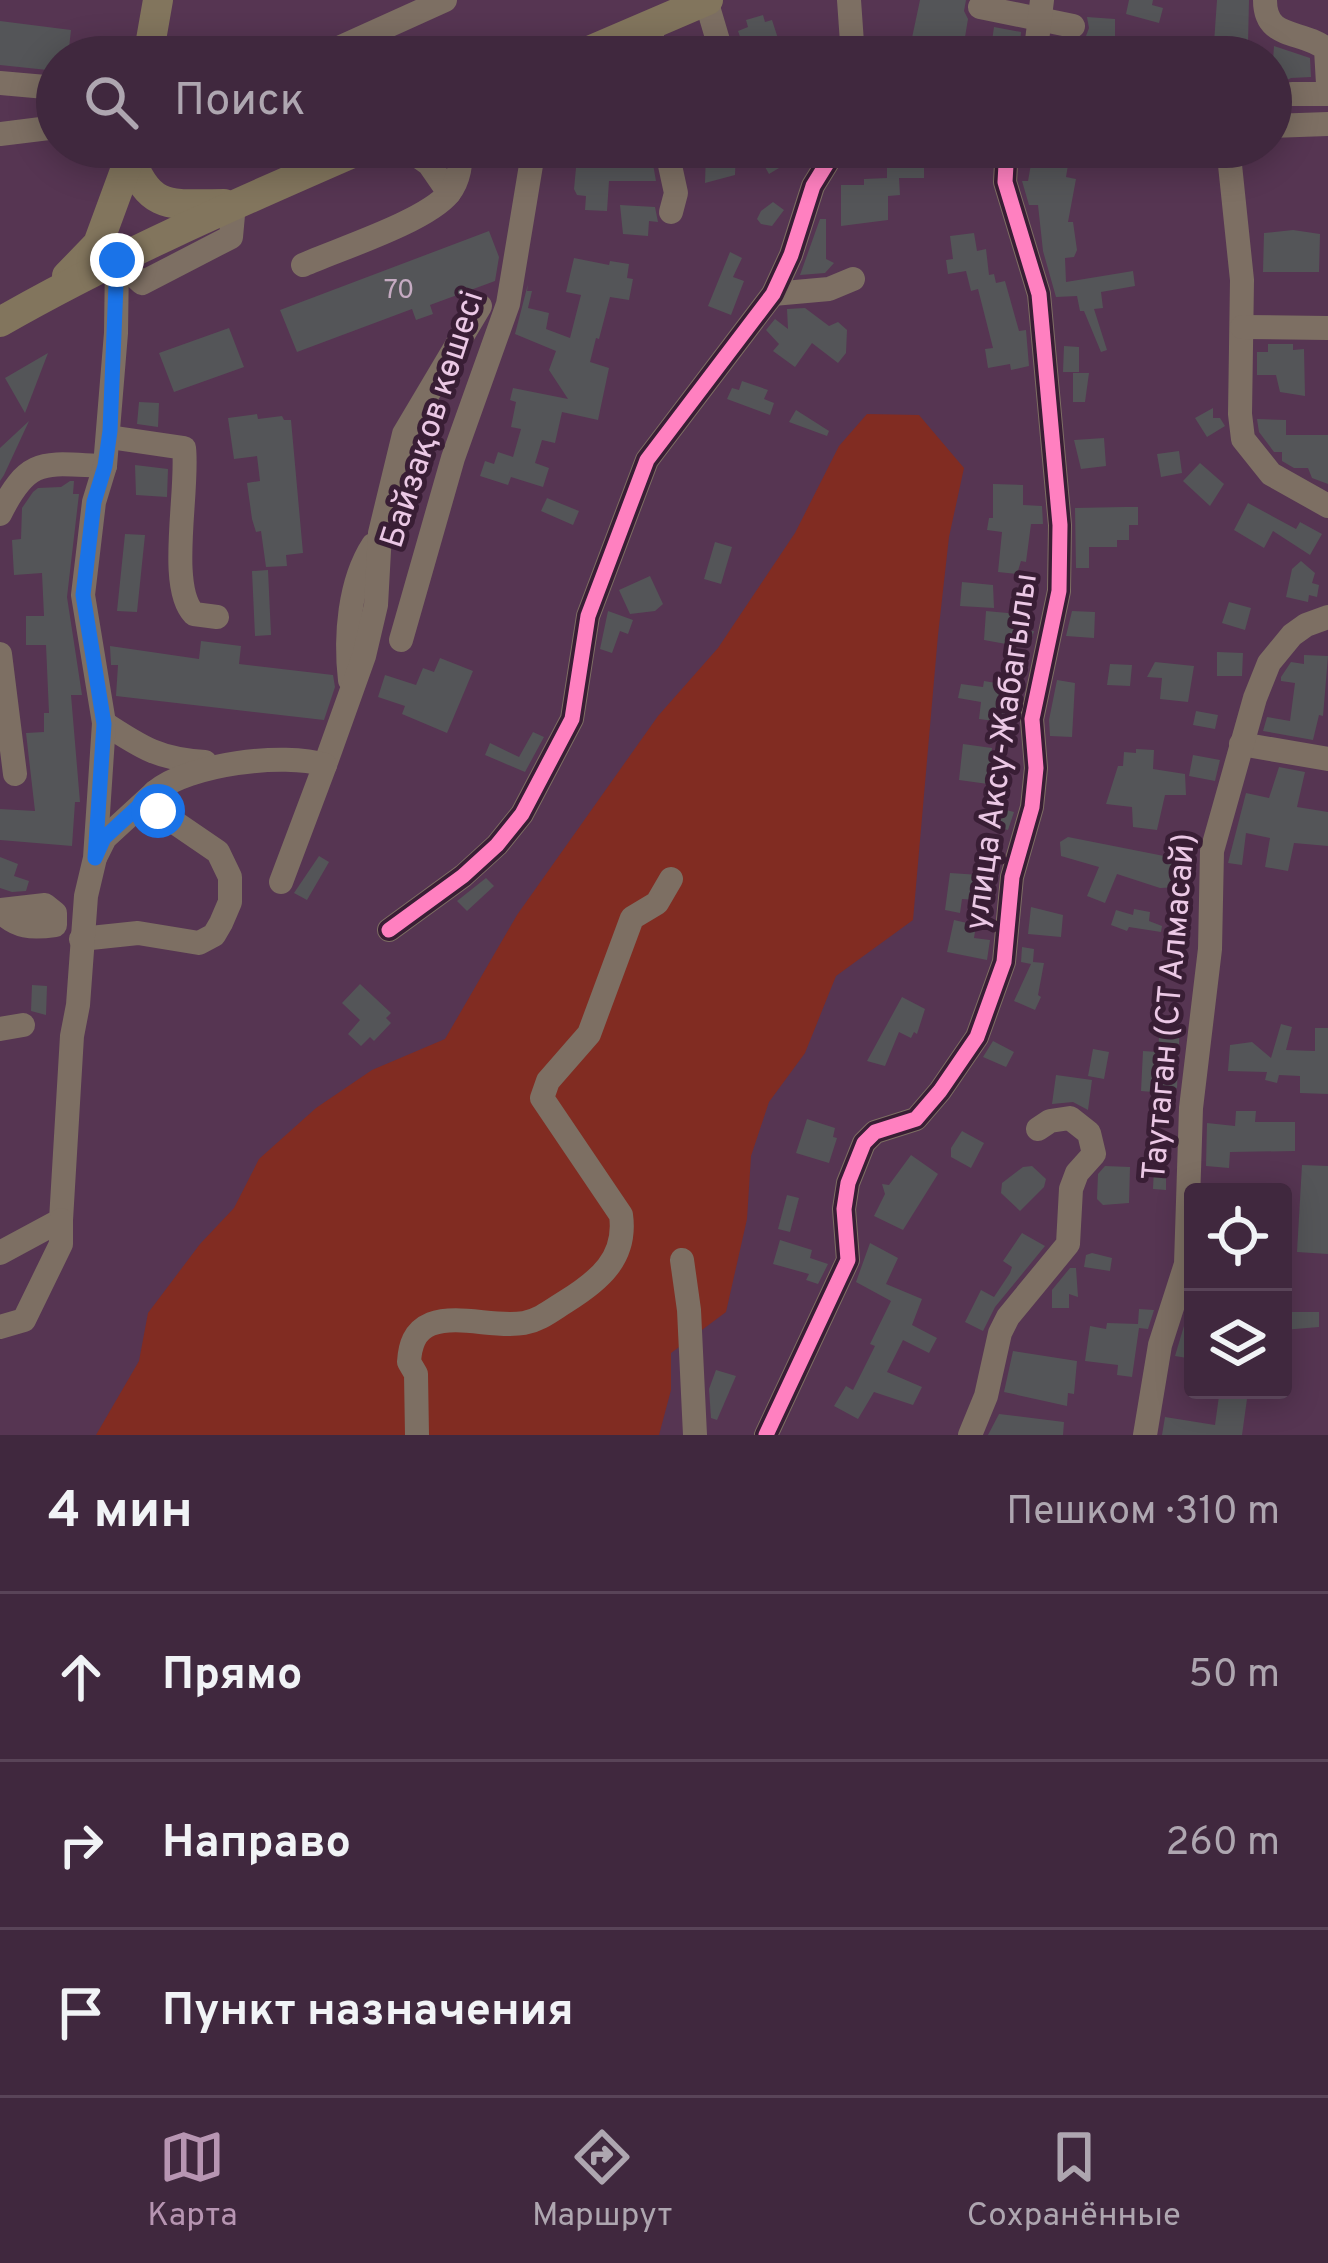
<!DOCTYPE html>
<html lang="ru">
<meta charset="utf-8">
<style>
body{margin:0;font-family:Overpass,sans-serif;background:#4b3449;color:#f1f3f6}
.controls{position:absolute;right:36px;bottom:36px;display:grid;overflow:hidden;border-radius:12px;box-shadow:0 6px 30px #0003}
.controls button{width:108px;height:108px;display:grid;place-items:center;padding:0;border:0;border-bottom:3px solid #594458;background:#40283e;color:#f1f3f6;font:60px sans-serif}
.stop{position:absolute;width:36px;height:36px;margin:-27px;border:9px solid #1a73e8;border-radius:50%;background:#fff}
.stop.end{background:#1a73e8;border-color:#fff;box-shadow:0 3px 12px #0008}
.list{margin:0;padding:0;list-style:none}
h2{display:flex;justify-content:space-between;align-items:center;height:156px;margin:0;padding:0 48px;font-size:51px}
h2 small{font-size:39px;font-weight:400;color:#aea6b0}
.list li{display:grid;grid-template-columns:78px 1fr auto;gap:36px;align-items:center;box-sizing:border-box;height:168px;padding:0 48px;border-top:3px solid #594458}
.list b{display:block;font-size:45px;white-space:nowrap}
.list em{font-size:39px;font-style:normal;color:#aea6b0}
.icon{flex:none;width:66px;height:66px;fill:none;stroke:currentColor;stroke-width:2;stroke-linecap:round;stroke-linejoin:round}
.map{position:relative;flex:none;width:1328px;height:1435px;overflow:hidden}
.search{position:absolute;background:#40283e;box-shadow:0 6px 30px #0003;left:36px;right:36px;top:36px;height:132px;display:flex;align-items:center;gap:30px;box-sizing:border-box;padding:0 42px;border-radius:66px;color:#aea6b0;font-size:45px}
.sheet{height:660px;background:#40283e}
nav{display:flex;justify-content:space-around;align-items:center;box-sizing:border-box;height:168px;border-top:3px solid #594458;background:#40283e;font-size:33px;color:#aea6b0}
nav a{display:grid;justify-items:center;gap:6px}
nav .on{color:#b795b2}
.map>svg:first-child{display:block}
</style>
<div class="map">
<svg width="1328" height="1435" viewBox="0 0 1328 1435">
<rect width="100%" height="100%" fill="#563552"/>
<!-- green -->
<path fill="#812c22" d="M867,414L919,415L964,468L949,537L938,635L913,920L836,976L805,1053L769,1102L751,1156L747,1219L726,1312L671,1353V1390L659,1435H96L139,1361L148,1313L200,1244L234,1208L259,1159L316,1108L372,1070L445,1039L517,915L658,716L718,648L795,533L839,446Z"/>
<!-- building -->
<g fill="#545558">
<path d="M920,0H966L964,11L968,19L964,43L991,48L994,27L1021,32L1019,57H934L909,52Z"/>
<path d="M1129,0H1153L1152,5L1163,8L1159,23L1126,14Z"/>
<path d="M1217,0H1249L1248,44H1252L1256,57H1213Z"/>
<path d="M763,15L765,22L772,20L784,57H747L738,31L748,27L746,20Z"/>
<path d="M1087,17L1115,19V57H1052L1054,39L1077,42L1086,36L1089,28Z"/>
<path d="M0,21L71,30L68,57H57V71L0,65Z"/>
<path d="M1274,46L1310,58L1311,77L1291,78L1271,88Z"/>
<path d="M620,147H650L656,181H609L607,211L585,210L586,196L577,195L574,189L576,168L547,167L551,148H565L570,154L620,158Z"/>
<path d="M710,147L736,151L735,175L705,183L706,152H710Z"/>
<path d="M759,147H768L779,163V168L769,174L761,160L737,161Z"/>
<path d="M887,147H924V178H899L900,195L888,196V220L841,226V185H864V179L887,178Z"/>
<path d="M956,147H990L989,166Z"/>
<path d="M1034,147H1071L1066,177L1076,179L1068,222H1073L1077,250L1074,257L1065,258L1066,282L1133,271L1135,286L1101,292L1103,308L1094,309L1107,350L1101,352L1084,311H1080L1077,296L1056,297L1043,251L1038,205H1029L1022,181H1028Z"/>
<path d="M773,202L784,210L772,226L761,224L757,219L761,211Z"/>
<path d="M620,205L655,207L658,222L649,221L648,236L623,234Z"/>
<path d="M820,219H826V259L834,263L825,273L800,275Z"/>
<path d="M1293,230L1320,234L1319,272H1263L1264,233Z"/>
<path d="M489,231L499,257L495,281L430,305L433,314L416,320L412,309L297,352L280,310Z"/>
<path d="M974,233L977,251L986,249L989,275L994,274L996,283L1005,281L1019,331L1026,330L1029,366L1011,370L1010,364L988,368L985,349L993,348L978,289L971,291L966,271L948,274L946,260L953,259L950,236Z"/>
<path d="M730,252L742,258L733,277L744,281L731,315L708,306Z"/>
<path d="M574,258L609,265L610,261L629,264L627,278L633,279L629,300L610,297L599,339L596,338L590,362L609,368L598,420L562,412L555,443L542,440L535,463L549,468L543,487L511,477L508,485L480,476L485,461L494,464L498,452L513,457L521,429L511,427L516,402L510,400L513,388L568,399L549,370L556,351L515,334L528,284L527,291H532L528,308L549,313L546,329L570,338L581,295L566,292Z"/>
<path d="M805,308L829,326L838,322L847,330L846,353L838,363L812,343L795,367L773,351L779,344L766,330L775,319L788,329L787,309Z"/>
<path d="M229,328L244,367L174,392L159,353Z"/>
<path d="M1268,344H1293V350L1304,349L1305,396L1280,392L1276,375H1257V352H1268Z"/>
<path d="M1064,346L1079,347V372H1063Z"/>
<path d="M48,353L25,413L5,378Z"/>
<path d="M1073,373H1089L1085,402H1073Z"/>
<path d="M742,381L768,390L764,399L774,403L770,415L727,399L732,388L739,390Z"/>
<path d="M139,402L159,403L158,427L137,424Z"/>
<path d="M1213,408V418H1220L1225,426L1207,437L1195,418Z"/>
<path d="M796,410L829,431L827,436L789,422Z"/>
<path d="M257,414L258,419L282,416L284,420H291L303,553L286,555L287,566L266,567L261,531L256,532L252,519L247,483L260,481L257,456L234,459L228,418Z"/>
<path d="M1257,419L1286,420V435H1328V484L1312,478L1308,468H1294L1282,461V452H1274L1259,432Z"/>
<path d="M29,421L4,475L0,481V448Z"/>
<path d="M1104,438L1106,466L1081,469L1074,440Z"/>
<path d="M1179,451L1182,473L1161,477L1157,454Z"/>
<path d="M1200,463L1224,484L1210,506L1183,481Z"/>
<path d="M135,465L168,469L167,497L136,495Z"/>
<path d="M70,481H74L73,494H79L67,597L82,695H71L80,802H75L72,846L0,840V809L35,811L26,733L44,732V713H49L46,645H26V616H44L42,573L14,575L12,540L21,539L22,508L33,492L38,488L61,487Z"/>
<path d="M993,484L1023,485V505L1042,506L1043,524H1031L1026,562L1021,561L1017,574L998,572L1002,532L987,530L989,518H993Z"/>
<path d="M547,498L579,511L573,525L541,511Z"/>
<path d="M1248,503L1296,529L1300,522L1322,534L1310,555L1273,531L1264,548L1234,530Z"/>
<path d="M1125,507H1138V525H1129V540H1117V547H1089V568H1076L1075,508Z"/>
<path d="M125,534L145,535L137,612L117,611Z"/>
<path d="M715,542L732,547L721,584L704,579Z"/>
<path d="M1301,561L1315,573L1312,583L1319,585L1317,597L1309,595L1308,602L1286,597L1292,569Z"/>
<path d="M268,570L271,635L255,636L252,571Z"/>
<path d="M650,576L663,604L655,611L630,614L619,590Z"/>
<path d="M962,582L993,585L994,608L960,606Z"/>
<path d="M1229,602L1251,608L1245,630L1222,623Z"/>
<path d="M608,611L633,620L628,634L620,631L612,653L600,649Z"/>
<path d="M986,611L1018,614L1017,630L1034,631L1031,642L1018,641L1017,646L984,640Z"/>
<path d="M1072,611L1095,612L1094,638L1066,636Z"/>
<path d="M201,641L241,646L239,664L333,675L335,687L324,720L116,696L118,665H111L110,646L199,659Z"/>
<path d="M1217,652L1243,653L1242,676H1217Z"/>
<path d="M1304,655L1328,656L1323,716L1319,715L1313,740L1263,731L1267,717L1290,721L1295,683L1281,681V677L1291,662L1304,664Z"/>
<path d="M440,658L473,671L447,733L402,714L405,706L378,697L385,675L416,685L423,668L434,672Z"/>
<path d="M1155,662L1194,666L1188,702L1160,699L1162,678L1147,677Z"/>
<path d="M1110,664L1132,665L1130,686L1107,685Z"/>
<path d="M1057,680L1075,683L1072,737L1050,736L1049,720Z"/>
<path d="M984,681L1019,687L1014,715L1003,713L1002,722L979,719L981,702L958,698L961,684L983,687Z"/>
<path d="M1196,711L1218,715L1215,729L1193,725Z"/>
<path d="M533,732L544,737L525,772L485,755L490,743L519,757Z"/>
<path d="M963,744L992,748L988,784L959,780Z"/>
<path d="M1136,749L1154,750L1153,769L1185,774L1186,795H1165L1157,830L1133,827L1132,807L1106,804L1118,766H1123L1124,752L1136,753Z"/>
<path d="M1193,755L1220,760L1215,781L1189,776Z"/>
<path d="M1279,767L1305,772L1297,807L1328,812V846L1294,843L1288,871L1265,867L1270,838L1246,833L1242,865L1228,863L1246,793L1269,798Z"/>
<path d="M995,807L1014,812L1008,830L991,826Z"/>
<path d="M1068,837L1164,856L1165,851L1185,854L1179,887L1160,888L1117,874L1105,903L1087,896L1099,867L1061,856L1060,842Z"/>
<path d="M319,856L329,862L307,900L294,893Z"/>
<path d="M0,857L18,864L14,876L29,881L26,891L12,892L0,888Z"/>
<path d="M950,873L995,876L992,901L962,899L960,913L945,910Z"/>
<path d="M486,878L494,886L467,911L457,901Z"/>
<path d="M1031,907L1063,915L1061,937L1028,934Z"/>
<path d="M1134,909L1150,912L1149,921L1162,926L1161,932L1129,927L1127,931L1111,925L1116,910L1133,915Z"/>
<path d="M954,920L976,925L974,938L990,940L987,960L947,952Z"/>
<path d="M1022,947L1034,949L1033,962L1044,963L1038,995L1041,997L1035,1010L1014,1001L1031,964L1021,962Z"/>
<path d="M360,984L391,1013L386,1018L391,1023L374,1041L370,1037L361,1046L348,1034L360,1020L342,1003Z"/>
<path d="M32,985L47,986L46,1015L31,1011Z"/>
<path d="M902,997L925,1009L917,1034L914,1032L911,1038L899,1032L885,1066L867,1061Z"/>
<path d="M1164,1020L1180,1021L1177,1088L1153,1086V1092L1141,1091L1143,1051L1158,1052L1160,1022Z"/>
<path d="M1281,1024L1292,1027L1286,1050L1315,1051V1028H1328V1094L1300,1093V1076L1279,1075L1277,1083L1265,1080L1267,1072L1228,1071L1230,1045L1252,1042L1271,1058Z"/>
<path d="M993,1041L1014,1052L1006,1067L983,1057Z"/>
<path d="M1093,1049L1109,1052L1104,1079L1088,1076Z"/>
<path d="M1056,1075L1092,1080L1088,1110L1073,1102L1052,1104Z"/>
<path d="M1236,1111H1256L1255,1122H1295V1151L1230,1152L1229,1168L1206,1166L1207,1123L1235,1126Z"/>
<path d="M807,1119L835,1128L833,1137L837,1138L829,1163L796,1153Z"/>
<path d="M962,1131L984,1143L971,1168L951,1157V1148Z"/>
<path d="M911,1155L938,1174L903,1230L874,1216L885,1194L882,1184L889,1185Z"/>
<path d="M1302,1165L1328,1166V1254L1297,1252Z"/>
<path d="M1032,1166L1046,1179L1044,1187L1020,1211L1001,1193L1002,1183L1023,1167Z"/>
<path d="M1105,1166L1130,1167L1129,1203L1103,1205L1097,1199L1098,1174Z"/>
<path d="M1154,1167L1166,1168V1190L1153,1189Z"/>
<path d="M787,1195L799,1198L790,1232L778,1229Z"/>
<path d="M1022,1233L1045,1246L995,1307L983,1331L965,1322L981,1290L994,1297L1010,1273L1012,1267L1003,1261Z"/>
<path d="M780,1240L812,1250L810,1258L828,1264L818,1284L806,1280L809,1274L773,1264Z"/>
<path d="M870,1243L898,1258L886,1284L922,1299L912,1325L937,1338L929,1353L903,1340L887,1372L922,1387L913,1405L874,1392L858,1419L834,1406L846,1386L853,1390L875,1346L870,1344L891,1301L856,1282Z"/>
<path d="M1092,1253L1112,1258L1110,1271L1084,1267L1086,1255Z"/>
<path d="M1070,1268H1076L1078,1297L1069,1294V1308H1052V1290Z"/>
<path d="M1139,1309L1154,1310L1148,1329L1139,1328L1132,1377L1117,1375L1118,1365L1085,1361L1090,1326L1106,1329L1107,1323L1138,1324Z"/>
<path d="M1283,1312H1319V1327L1283,1330Z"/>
<path d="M1187,1316L1193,1317V1359L1175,1356Z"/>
<path d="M1013,1351L1077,1361L1074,1394L1068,1393L1067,1406L1004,1392Z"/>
<path d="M716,1370L736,1376L717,1420L711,1418L709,1389Z"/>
<path d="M1219,1396L1247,1399L1242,1435H1162L1165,1417L1215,1425Z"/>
<path d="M999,1414L1064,1422L1063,1435H988Z"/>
</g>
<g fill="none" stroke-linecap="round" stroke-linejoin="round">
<!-- minor -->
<g stroke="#7d6f63" stroke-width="24">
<path d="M706,0L719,44"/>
<path d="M849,0L853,57"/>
<path d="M1265,0C1265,41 1302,29 1326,49L1328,84"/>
<path d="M980,7L1073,26"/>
<path d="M652,24V57"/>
<path d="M319,57L445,0"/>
<path d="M1035,57L1042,0"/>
<path d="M0,83L57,88"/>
<path d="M1292,94H1328"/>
<path d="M1271,126L1328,124"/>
<path d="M0,134L57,127"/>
<path d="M405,147L429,164L449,193"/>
<path d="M666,147L676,193L671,212"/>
<path d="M1234,147L1230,165L1242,280L1240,414L1243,439L1271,474L1328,506"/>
<path d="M117,260L142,283L231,237L234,204"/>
<path d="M303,265C339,249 427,221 449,193C459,181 462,161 460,147"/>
<path d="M773,294L829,289L853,279"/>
<path d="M1242,327L1328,328"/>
<path d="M109,437L184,448C189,489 167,587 194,614L217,617"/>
<path d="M0,514C29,455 45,464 105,466L116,333L117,260"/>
<path d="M401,640L453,458L508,304L534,147"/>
<path d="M0,654L15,774"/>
<path d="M350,680C345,637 349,582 373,545"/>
<path d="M104,723C142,748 159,759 205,762"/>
<path d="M1241,744L1328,759"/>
<path d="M325,765L364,656L376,605L380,533L404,434L480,306"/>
<path d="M96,856L105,838L155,792"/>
<path d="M45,905L55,913V925C33,928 15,928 0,910Z"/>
<path d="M389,930L463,876L497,845L522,814L572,719L588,616L647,460L773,294L791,255L813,186L837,147"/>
<path d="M81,939L138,933L199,943L214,935L221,923L230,902V877L218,852L158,811L155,792C188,764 284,752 325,765L281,882"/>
<path d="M0,1029L23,1025"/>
<path d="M0,1253L61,1220L72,1036L78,1005L86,896L95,858L104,723L83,595L94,502L105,466"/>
<path d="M682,1260L689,1310L695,1435"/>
<path d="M0,1327L24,1320L61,1244V1220"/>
<path d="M417,1435L416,1374L409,1362C410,1346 414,1331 431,1324C459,1314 494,1328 524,1323C540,1320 552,1310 565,1302C599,1281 627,1258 621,1215L542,1098L548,1081L589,1034L632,918L657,903L671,879"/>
<path d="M766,1435L848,1260L844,1209L848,1183L864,1143L875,1132L916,1119L940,1091L977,1037L1004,962L1012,877L1032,807L1036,768L1032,719L1059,591L1060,525L1039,294L1005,182L1007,147"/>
<path d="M970,1435L986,1396L1000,1333L1008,1317L1068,1244L1071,1189L1077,1173L1094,1154L1089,1133L1070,1118L1050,1121L1038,1129"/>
<path d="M1145,1435L1160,1345L1186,1264L1191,1108L1210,949L1212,851L1255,698L1269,663L1292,635L1306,625L1328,617"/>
</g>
<!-- major -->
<g stroke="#82755d" stroke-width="30">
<path d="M148,57L158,0"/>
<path d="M575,57L708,0"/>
<path d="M130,157C150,212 172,204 224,204"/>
<path d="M67,276L98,244L130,157"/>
<path d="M0,322C117,255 242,201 366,147"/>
</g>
<defs>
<g id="cycleway">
<path d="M389,930L463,876L497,845L522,814L572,719L588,616L647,460L773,294L791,255L813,186L837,147"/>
<path d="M766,1435L848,1260L844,1209L848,1183L864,1143L875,1132L916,1119L940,1091L977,1037L1004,962L1012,877L1032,807L1036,768L1032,719L1059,591L1060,525L1039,294L1005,182L1007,147"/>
</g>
</defs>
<!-- cycleway casing -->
<use href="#cycleway" stroke="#391e35" stroke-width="22"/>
<!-- cycleway -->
<use href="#cycleway" stroke="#ff80c0" stroke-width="15"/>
</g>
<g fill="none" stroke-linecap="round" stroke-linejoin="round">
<!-- route -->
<path stroke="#1a73e8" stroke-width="15" d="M117,260L110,431L105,466L94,502L83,595L104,724L95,858L104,838L154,792L158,811"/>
</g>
<g text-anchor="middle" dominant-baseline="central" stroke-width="10" stroke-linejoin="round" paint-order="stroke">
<!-- number labels -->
<g font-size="27" fill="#c5abc2">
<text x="399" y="291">70</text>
</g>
<!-- street labels -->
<g font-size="33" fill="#ebc8e5" stroke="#391e35">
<text transform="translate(434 420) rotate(-72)">Байзақов көшесі</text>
<text transform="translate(1003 752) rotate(-82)">улица Аксу-Жабагылы</text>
<text transform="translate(1171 1007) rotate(-85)">Таутаган (СТ Алмасай)</text>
</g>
</g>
</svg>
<div class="controls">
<button><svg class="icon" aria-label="locate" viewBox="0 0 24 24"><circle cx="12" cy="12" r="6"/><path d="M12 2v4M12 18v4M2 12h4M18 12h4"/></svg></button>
<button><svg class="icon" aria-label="layers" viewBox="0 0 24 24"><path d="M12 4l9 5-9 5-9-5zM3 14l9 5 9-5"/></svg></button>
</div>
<div class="stop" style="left:158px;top:811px"></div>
<div class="stop end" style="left:117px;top:260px"></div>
<div class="search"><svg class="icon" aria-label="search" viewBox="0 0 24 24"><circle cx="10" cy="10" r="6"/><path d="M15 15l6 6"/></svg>Поиск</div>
</div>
<section class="sheet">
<h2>4 мин<small>Пешком · 310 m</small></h2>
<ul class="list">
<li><svg class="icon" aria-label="ahead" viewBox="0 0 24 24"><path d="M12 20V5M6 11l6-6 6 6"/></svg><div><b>Прямо</b></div><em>50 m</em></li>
<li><svg class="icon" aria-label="right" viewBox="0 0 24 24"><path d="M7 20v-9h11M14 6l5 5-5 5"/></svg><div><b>Направо</b></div><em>260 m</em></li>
<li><svg class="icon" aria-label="arrive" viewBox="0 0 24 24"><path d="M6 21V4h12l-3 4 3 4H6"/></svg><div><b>Пункт назначения</b></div></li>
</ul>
</section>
<nav>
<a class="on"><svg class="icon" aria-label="map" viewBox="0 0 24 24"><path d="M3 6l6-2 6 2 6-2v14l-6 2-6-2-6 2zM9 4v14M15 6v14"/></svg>Карта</a>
<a><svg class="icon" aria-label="directions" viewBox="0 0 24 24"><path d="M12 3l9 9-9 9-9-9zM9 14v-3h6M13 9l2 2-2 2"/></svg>Маршрут</a>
<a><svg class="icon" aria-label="saved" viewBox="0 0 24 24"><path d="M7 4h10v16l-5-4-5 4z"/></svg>Сохранённые</a>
</nav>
